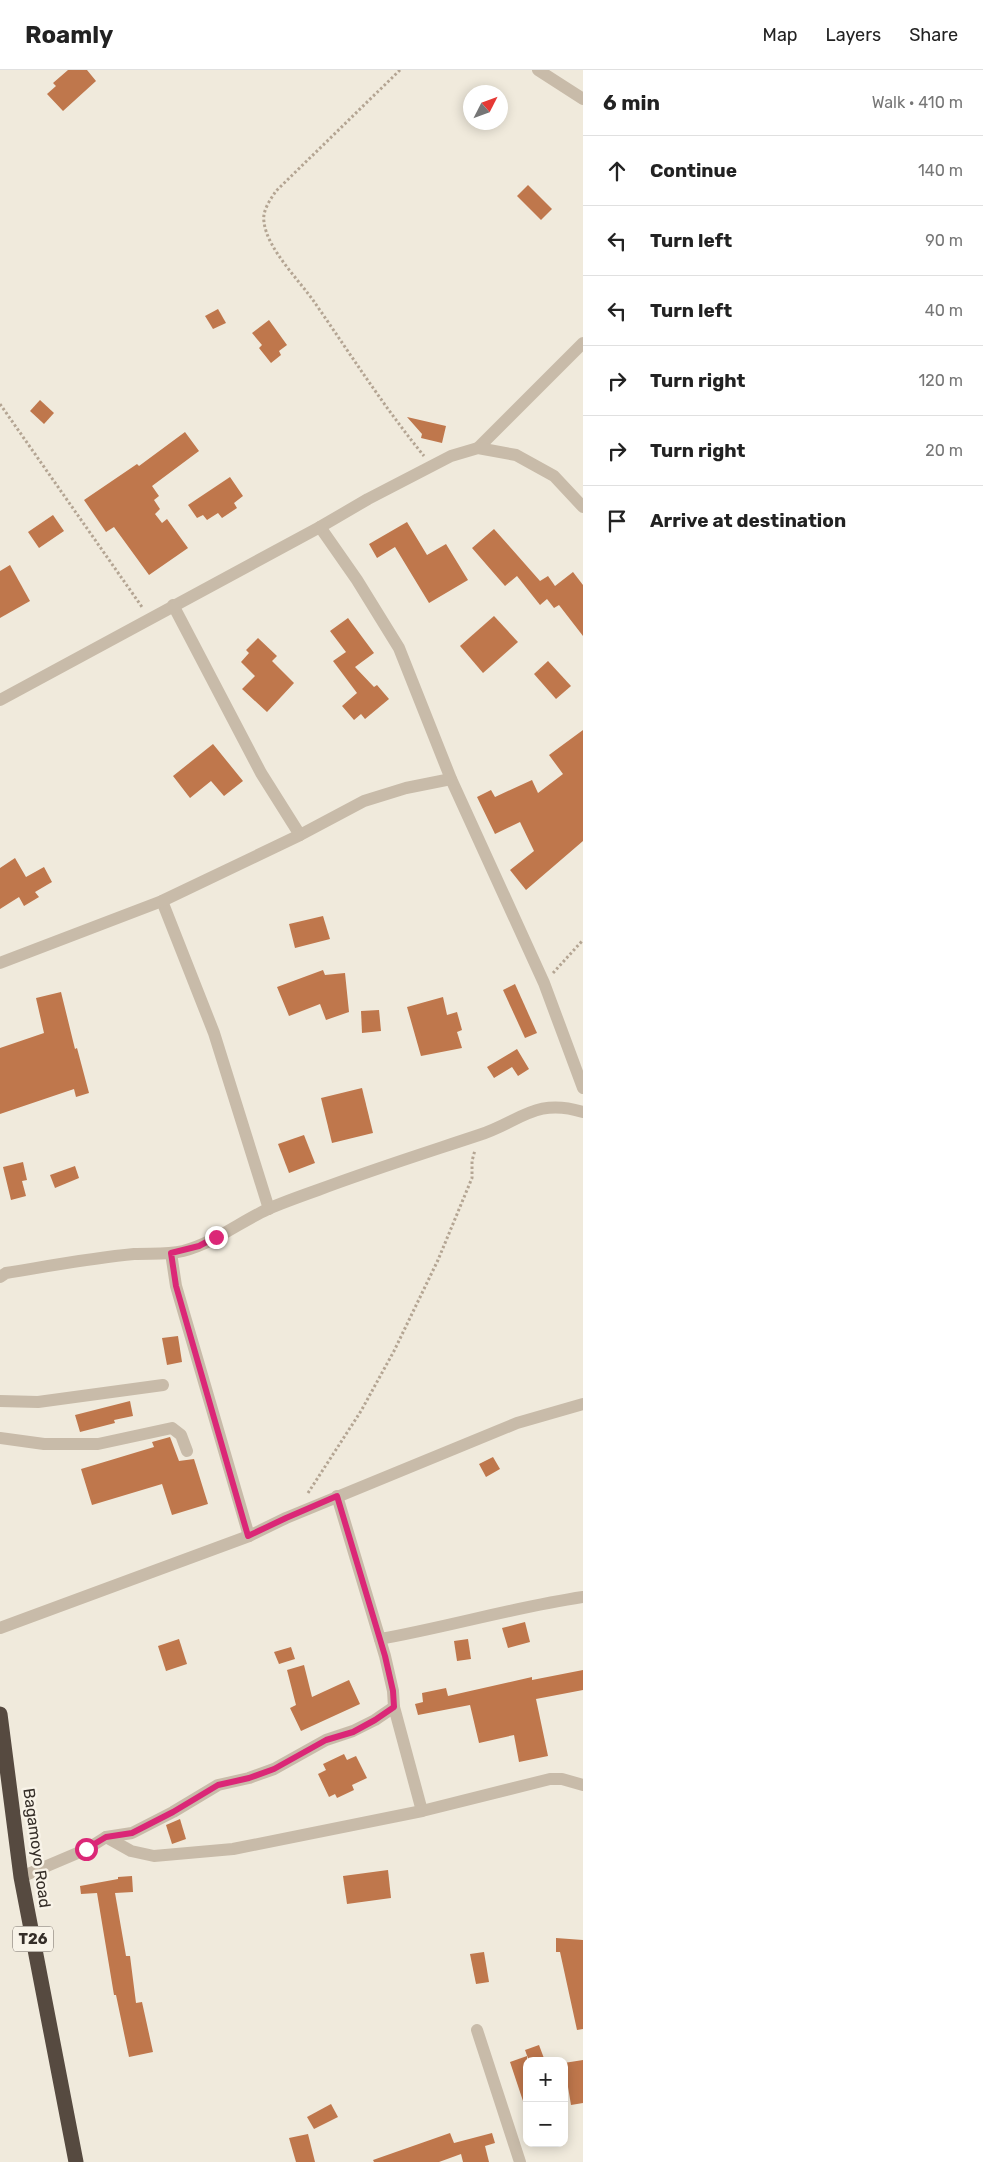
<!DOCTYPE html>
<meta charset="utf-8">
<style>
body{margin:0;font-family:Rubik,sans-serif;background:#f6f6f6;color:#222}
.controls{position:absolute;right:15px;bottom:15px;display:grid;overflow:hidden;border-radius:10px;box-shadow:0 2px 12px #0003}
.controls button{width:45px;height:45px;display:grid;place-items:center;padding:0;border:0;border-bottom:1px solid #e0e0e0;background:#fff;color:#222;font:25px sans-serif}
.compass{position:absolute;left:463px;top:15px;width:45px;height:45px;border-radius:50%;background:#fff;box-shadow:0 2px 12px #0003;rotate:48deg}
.stop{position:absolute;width:15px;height:15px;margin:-11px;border:4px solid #db2777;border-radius:50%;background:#fff}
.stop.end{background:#db2777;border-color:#fff;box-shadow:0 1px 5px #0008}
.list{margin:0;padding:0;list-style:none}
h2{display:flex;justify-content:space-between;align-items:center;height:65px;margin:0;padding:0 20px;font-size:21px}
h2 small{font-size:16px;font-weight:400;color:#767676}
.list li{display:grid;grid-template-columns:32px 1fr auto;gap:15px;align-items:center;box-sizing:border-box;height:70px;padding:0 20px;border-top:1px solid #e0e0e0}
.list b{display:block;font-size:19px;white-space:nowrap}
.list em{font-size:16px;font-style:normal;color:#767676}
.icon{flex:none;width:28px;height:28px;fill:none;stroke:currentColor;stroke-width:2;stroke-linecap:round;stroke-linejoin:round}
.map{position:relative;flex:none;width:583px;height:2092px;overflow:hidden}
header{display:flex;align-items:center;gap:30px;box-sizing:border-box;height:70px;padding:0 25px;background:#fff;border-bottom:1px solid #e0e0e0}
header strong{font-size:24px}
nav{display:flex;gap:28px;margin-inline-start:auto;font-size:18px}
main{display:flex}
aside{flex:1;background:#fff}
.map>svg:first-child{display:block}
</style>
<header>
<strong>Roamly</strong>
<nav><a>Map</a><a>Layers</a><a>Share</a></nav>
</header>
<main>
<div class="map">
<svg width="583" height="2092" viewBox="0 0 583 2092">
<rect width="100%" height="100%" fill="#f0eadc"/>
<!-- building -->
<g fill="#bf774c">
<path d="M68,0H87L96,11L63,41L47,24L56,16L53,13Z"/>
<path d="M528,115L552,139L541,150L517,126Z"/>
<path d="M218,239L226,253L213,259L205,246Z"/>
<path d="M269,250L287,275L279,281L281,285L271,293L259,278L262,275L252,263Z"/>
<path d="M40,330L54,343L44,354L30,341Z"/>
<path d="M407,347L446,356L442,373L421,368L422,364Z"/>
<path d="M185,362L199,381L152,416L159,426L154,430L160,439L155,444L162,453L167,449L188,478L149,505L114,457L106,462L84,430L137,394L139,396Z"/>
<path d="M230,407L243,426L234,433L237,438L222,448L218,443L207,450L203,445L197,448L188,435Z"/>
<path d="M53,445L64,461L39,478L28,462Z"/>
<path d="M407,452L427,485L446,474L468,510L429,533L395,477L377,488L369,474Z"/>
<path d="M494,459L540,511L548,506L555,516L573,502L583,515V566L559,535L554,538L547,529L540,535L517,506L505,516L472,478Z"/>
<path d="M10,495L30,531L0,548V501Z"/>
<path d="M494,546L518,572L483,603L460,576Z"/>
<path d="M348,548L374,583L355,597L374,617L377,615L389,629L365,649L361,644L354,650L342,636L357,623L333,591L346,582L330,561Z"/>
<path d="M258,568L277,586L272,591L294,613L267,642L242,619L255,606L241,592L249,583L246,580Z"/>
<path d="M548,591L571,616L556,629L534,604Z"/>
<path d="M583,660V771L526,820L510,800L534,781L520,752L495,764L477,727L491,720L495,727L532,710L538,723L563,704L549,685Z"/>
<path d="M213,674L243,711L224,726L211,711L190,728L173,706Z"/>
<path d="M15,788L26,807L44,797L52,812L35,822L39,827L24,836L19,827L0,839V798Z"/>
<path d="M323,846L330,869L295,878L289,854Z"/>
<path d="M323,900L325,905L345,903L349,942L326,950L320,934L289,946L277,917Z"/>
<path d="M515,914L537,963L525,968L503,920Z"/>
<path d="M61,922L75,979L77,978L89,1023L76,1027L74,1019L0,1044V978L44,963L36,928Z"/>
<path d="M443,927L447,945L457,942L462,960L457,962L462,978L421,986L407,937Z"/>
<path d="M379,940L381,961L362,963L361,941Z"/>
<path d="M517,979L529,999L518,1006L512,997L494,1008L487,997Z"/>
<path d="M362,1018L373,1063L332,1073L321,1028Z"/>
<path d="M304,1065L315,1093L289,1103L278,1074Z"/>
<path d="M23,1092L27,1110L22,1111L26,1126L11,1130L3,1097Z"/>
<path d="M75,1096L79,1108L55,1118L50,1105Z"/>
<path d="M178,1266L182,1292L167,1295L162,1268Z"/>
<path d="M130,1331L133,1346L114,1350L115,1353L80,1362L75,1345Z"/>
<path d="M170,1367L179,1391L194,1389L208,1434L172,1445L162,1414L92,1435L81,1399L154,1377L152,1372Z"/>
<path d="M493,1387L500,1399L486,1407L479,1394Z"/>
<path d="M525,1552L530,1572L508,1578L502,1558Z"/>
<path d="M179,1569L187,1594L166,1601L158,1576Z"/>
<path d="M468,1569L471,1589L457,1591L454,1571Z"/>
<path d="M291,1577L295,1589L279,1594L274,1582Z"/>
<path d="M304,1595L312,1627L349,1610L360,1634L301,1661L290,1638L296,1635L287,1600Z"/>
<path d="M583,1600V1620L536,1629L548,1686L519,1692L514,1665L479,1673L470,1635L418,1645L415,1634L423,1632L422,1623L446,1618L448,1626L532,1607V1610Z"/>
<path d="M344,1684L347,1690L356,1686L367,1708L352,1715L354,1720L337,1728L335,1724L329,1727L318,1704L326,1700L323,1694Z"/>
<path d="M180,1749L186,1769L172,1774L166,1755Z"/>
<path d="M388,1800L391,1828L347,1834L343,1806Z"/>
<path d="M132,1806L133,1822L115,1823L126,1886H130L136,1933L142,1932L153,1982L129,1987L116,1925H114L97,1823L81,1824L80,1816L118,1809V1807Z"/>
<path d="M556,1868L583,1870V1959L577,1960L560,1882H556Z"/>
<path d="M484,1882L489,1912L476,1914L470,1884Z"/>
<path d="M539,1975L545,1991H529L525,1980Z"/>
<path d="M527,1986V2033L524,2034L510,1992Z"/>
<path d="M583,1990V2033L571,2035L564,1993Z"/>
<path d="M331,2034L338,2047L314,2059L307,2047Z"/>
<path d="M450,2063L454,2073L492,2063L495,2073L485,2076L489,2092H463L461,2084L439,2092H374L373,2090Z"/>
<path d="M308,2064L315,2092H296L289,2068Z"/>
</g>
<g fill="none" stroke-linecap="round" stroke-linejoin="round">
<!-- path -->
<g stroke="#b4a593" stroke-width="3" stroke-dasharray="2.5 2.5" stroke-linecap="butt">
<path d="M400,0L276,121C270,130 262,141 264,152C267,179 300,211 315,233C351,285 384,337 424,386"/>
<path d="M0,334L142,537"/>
<path d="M553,903L583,870"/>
<path d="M308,1423L361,1341L394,1281L438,1190L472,1108V1091L475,1080"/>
</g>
<!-- minor -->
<g stroke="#c8bba9" stroke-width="12">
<path d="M538,0L583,29"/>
<path d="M478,378L583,273"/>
<path d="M320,457L357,510L399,578L451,709L544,913L583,1018"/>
<path d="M173,535L261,703L300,765"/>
<path d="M0,630L320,457L368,429L451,386L478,378L516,385L554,406L583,437"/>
<path d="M162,831L214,963L269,1139"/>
<path d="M0,893L162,831L300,765L364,731L406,718L451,709"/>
<path d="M171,1183L176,1216L249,1466"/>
<path d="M0,1207L6,1203C49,1196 91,1188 134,1184C150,1183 167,1185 183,1181C214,1173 240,1152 268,1139C284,1132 301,1126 318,1120C371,1100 425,1083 479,1065C520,1052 535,1027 583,1042"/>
<path d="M0,1331L38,1332L163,1315"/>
<path d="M0,1368L44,1374H98L172,1358L181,1365L187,1381"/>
<path d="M0,1558L249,1466L286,1448L517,1353L583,1334"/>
<path d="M380,1569C448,1557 515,1537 583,1527"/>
<path d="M394,1637L422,1741"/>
<path d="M106,1767L131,1781L154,1786L233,1779L422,1741L550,1709H562L583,1715"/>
<path d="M21,1807L87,1779L106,1767L132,1763L173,1742L218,1715L249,1708L274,1699L326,1670L353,1661L375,1650L394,1637L393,1621L385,1586L337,1426"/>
<path d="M477,1960L520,2092"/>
</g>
<!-- highway -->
<path stroke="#564a40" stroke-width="15" d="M0,1644L21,1807L76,2092"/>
</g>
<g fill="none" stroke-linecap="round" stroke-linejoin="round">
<!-- route -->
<path stroke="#db2777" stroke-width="6" d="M86,1779L106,1767L132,1763L173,1742L218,1715L249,1708L274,1699L326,1670L353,1662L375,1650L394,1637L393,1621L385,1586L337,1426L286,1448L248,1466L176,1216L171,1183L199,1176L216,1167"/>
</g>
<g text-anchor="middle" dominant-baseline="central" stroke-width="5" stroke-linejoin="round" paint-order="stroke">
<!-- shield labels -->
<rect fill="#f8f3e8" stroke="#706962" stroke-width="1" x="13" y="1856.5" width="40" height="25" rx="4"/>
<g font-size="15" font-weight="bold" fill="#352e28">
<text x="33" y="1869">T26</text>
</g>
<!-- street labels -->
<g font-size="16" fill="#352e28" stroke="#f8f3e8">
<text transform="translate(37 1778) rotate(82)">Bagamoyo Road</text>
</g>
</g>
</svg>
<div class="controls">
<button>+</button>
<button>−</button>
</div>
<svg class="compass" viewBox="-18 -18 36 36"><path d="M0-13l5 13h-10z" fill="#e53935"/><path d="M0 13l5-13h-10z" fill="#767676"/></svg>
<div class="stop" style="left:86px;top:1779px"></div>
<div class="stop end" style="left:216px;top:1167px"></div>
</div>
<aside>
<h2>6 min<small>Walk · 410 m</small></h2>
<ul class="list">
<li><svg class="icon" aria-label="ahead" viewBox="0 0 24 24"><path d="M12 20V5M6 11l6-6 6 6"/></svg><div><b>Continue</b></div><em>140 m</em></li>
<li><svg class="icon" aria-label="left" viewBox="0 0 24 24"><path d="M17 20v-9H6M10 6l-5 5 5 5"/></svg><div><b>Turn left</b></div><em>90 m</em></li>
<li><svg class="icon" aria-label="left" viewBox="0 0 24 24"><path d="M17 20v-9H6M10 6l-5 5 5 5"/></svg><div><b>Turn left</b></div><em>40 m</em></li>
<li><svg class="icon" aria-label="right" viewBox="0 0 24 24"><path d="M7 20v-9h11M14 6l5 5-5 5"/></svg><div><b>Turn right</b></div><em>120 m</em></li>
<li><svg class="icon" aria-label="right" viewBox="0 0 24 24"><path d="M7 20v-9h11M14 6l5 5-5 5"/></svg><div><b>Turn right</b></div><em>20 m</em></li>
<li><svg class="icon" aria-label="arrive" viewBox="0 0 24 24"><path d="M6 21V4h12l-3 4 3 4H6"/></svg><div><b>Arrive at destination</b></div></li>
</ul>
</aside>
</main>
